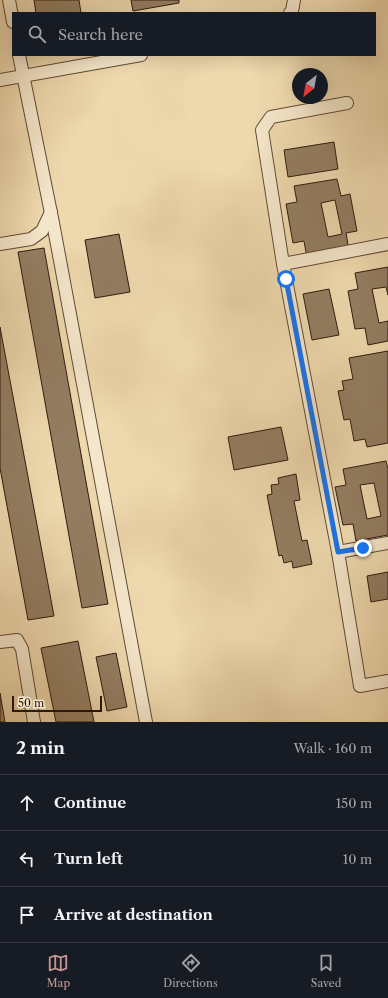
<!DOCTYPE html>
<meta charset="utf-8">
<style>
body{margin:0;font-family:"Libre Caslon Text",serif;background:#242831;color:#f1f3f6}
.compass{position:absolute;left:292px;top:68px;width:36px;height:36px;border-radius:50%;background:#171b24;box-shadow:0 4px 16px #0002;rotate:211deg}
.scale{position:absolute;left:12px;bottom:10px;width:90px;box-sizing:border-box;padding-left:4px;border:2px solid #301a0e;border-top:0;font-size:11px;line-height:14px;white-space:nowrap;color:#301a0e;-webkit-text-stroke:3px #f4e6ca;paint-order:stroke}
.stop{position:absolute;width:12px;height:12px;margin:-9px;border:3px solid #1a73e8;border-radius:50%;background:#fff}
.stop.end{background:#1a73e8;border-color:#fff;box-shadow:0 1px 4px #0008}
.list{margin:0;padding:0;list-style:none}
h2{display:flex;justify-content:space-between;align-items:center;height:52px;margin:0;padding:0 16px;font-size:17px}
h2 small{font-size:13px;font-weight:400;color:#9ea1a6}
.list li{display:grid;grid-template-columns:26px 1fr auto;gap:12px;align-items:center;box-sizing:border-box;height:56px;padding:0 16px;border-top:1px solid #363941}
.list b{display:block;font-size:15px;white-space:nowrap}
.list em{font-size:13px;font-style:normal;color:#9ea1a6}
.icon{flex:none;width:22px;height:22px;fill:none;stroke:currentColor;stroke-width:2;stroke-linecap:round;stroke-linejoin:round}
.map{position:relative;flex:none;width:388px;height:722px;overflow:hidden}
.search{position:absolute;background:#171b24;box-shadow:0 4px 16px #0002;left:12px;right:12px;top:12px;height:44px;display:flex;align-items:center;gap:10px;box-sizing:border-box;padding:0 14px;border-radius:0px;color:#9ea1a6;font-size:15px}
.sheet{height:220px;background:#171b24}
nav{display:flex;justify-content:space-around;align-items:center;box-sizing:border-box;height:56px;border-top:1px solid #363941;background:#171b24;font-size:11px;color:#9ea1a6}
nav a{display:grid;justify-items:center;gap:2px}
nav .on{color:#c59692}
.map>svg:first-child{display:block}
</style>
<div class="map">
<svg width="388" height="722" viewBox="0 0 388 722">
<rect width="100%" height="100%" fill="#eed8ad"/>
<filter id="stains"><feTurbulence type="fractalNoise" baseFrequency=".005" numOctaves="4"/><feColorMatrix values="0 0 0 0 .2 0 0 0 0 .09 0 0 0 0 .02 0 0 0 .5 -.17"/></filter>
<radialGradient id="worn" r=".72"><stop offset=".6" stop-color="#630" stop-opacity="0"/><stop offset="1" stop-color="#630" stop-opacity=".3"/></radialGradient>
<!-- building -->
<g fill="#937d61" stroke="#301a0e" fill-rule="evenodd">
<path d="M34,0H79L81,13H36Z"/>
<path d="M131,0H179V3L133,11Z"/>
<path d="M334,142L338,169L288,177L284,150Z"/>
<path d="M337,179L341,196L350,194L357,231L346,233L349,250L307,258L304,241L293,243L286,204L297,202L294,186ZM335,200L342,234L328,237L321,203Z"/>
<path d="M119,234L130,292L95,298L85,240Z"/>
<path d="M44,248L108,604L82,608L18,252Z"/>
<path d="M388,267V295L386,287L372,289L379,323L388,321V341L368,345L365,328L355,329L348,291L358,289L355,273Z"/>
<path d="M329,289L339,335L312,340L303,294Z"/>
<path d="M0,327L54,616L28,620L0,468Z"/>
<path d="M388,351V443L367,447L365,439L354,441L350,419L344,420L338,391L344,390L342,381L353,379L349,358Z"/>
<path d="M281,427L288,460L234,470L228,437Z"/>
<path d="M386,461L388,469V535L356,541L353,524L343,525L335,487L346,485L343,469ZM374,483L381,516L367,519L360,485Z"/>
<path d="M296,474L300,500L294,501L302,541L307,540L312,564L293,568L292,561L284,563L282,555L279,556L267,495L272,494L271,485L279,484L278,478Z"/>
<path d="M388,572V599L371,602L367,576Z"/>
<path d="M78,641L94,722H56L41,648Z"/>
<path d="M116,653L127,707L107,711L96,657Z"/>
<path d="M0,693L5,722H0Z"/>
</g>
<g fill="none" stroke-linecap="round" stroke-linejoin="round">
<defs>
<g id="minor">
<path d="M9,0L13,22"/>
<path d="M290,13L292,11L294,0"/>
<path d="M19,55L53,223L146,722"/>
<path d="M0,80L141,55"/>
<path d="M347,103L271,117L262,130L283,264L338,552L360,686L388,681"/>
<path d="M0,244L31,239L42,231L51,212"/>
<path d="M283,264L388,244"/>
<path d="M338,552L388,543"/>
<path d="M0,642L17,640L22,649L34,722"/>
</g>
</defs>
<!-- minor casing -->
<use href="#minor" stroke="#604a36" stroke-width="14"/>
<!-- minor -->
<use href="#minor" stroke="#f4e6ca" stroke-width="12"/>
</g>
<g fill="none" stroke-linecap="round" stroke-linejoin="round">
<!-- route -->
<path stroke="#1a73e8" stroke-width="5" d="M286,279L338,552L363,548"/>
</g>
<rect width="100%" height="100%" filter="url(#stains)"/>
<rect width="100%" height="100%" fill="url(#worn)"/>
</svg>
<svg class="compass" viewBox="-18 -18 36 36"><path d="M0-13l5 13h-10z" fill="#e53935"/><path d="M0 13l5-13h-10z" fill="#9ea1a6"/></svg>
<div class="scale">50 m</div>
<div class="stop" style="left:286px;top:279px"></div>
<div class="stop end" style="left:363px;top:548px"></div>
<div class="search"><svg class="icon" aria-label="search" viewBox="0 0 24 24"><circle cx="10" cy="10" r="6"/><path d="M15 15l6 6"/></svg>Search here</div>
</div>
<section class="sheet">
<h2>2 min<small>Walk · 160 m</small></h2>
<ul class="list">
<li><svg class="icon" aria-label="ahead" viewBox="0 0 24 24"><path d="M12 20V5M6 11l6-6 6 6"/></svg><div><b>Continue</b></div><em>150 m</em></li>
<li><svg class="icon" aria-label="left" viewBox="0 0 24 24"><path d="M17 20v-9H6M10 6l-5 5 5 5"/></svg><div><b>Turn left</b></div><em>10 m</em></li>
<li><svg class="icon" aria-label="arrive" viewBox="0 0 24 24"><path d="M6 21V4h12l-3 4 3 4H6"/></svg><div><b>Arrive at destination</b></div></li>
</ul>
</section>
<nav>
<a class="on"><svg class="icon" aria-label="map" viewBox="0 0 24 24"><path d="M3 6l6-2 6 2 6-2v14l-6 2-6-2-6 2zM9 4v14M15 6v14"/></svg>Map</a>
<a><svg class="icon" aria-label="directions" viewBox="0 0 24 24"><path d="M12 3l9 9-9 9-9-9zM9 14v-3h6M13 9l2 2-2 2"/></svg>Directions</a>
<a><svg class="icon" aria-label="saved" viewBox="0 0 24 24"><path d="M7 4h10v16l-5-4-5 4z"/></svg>Saved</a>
</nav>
